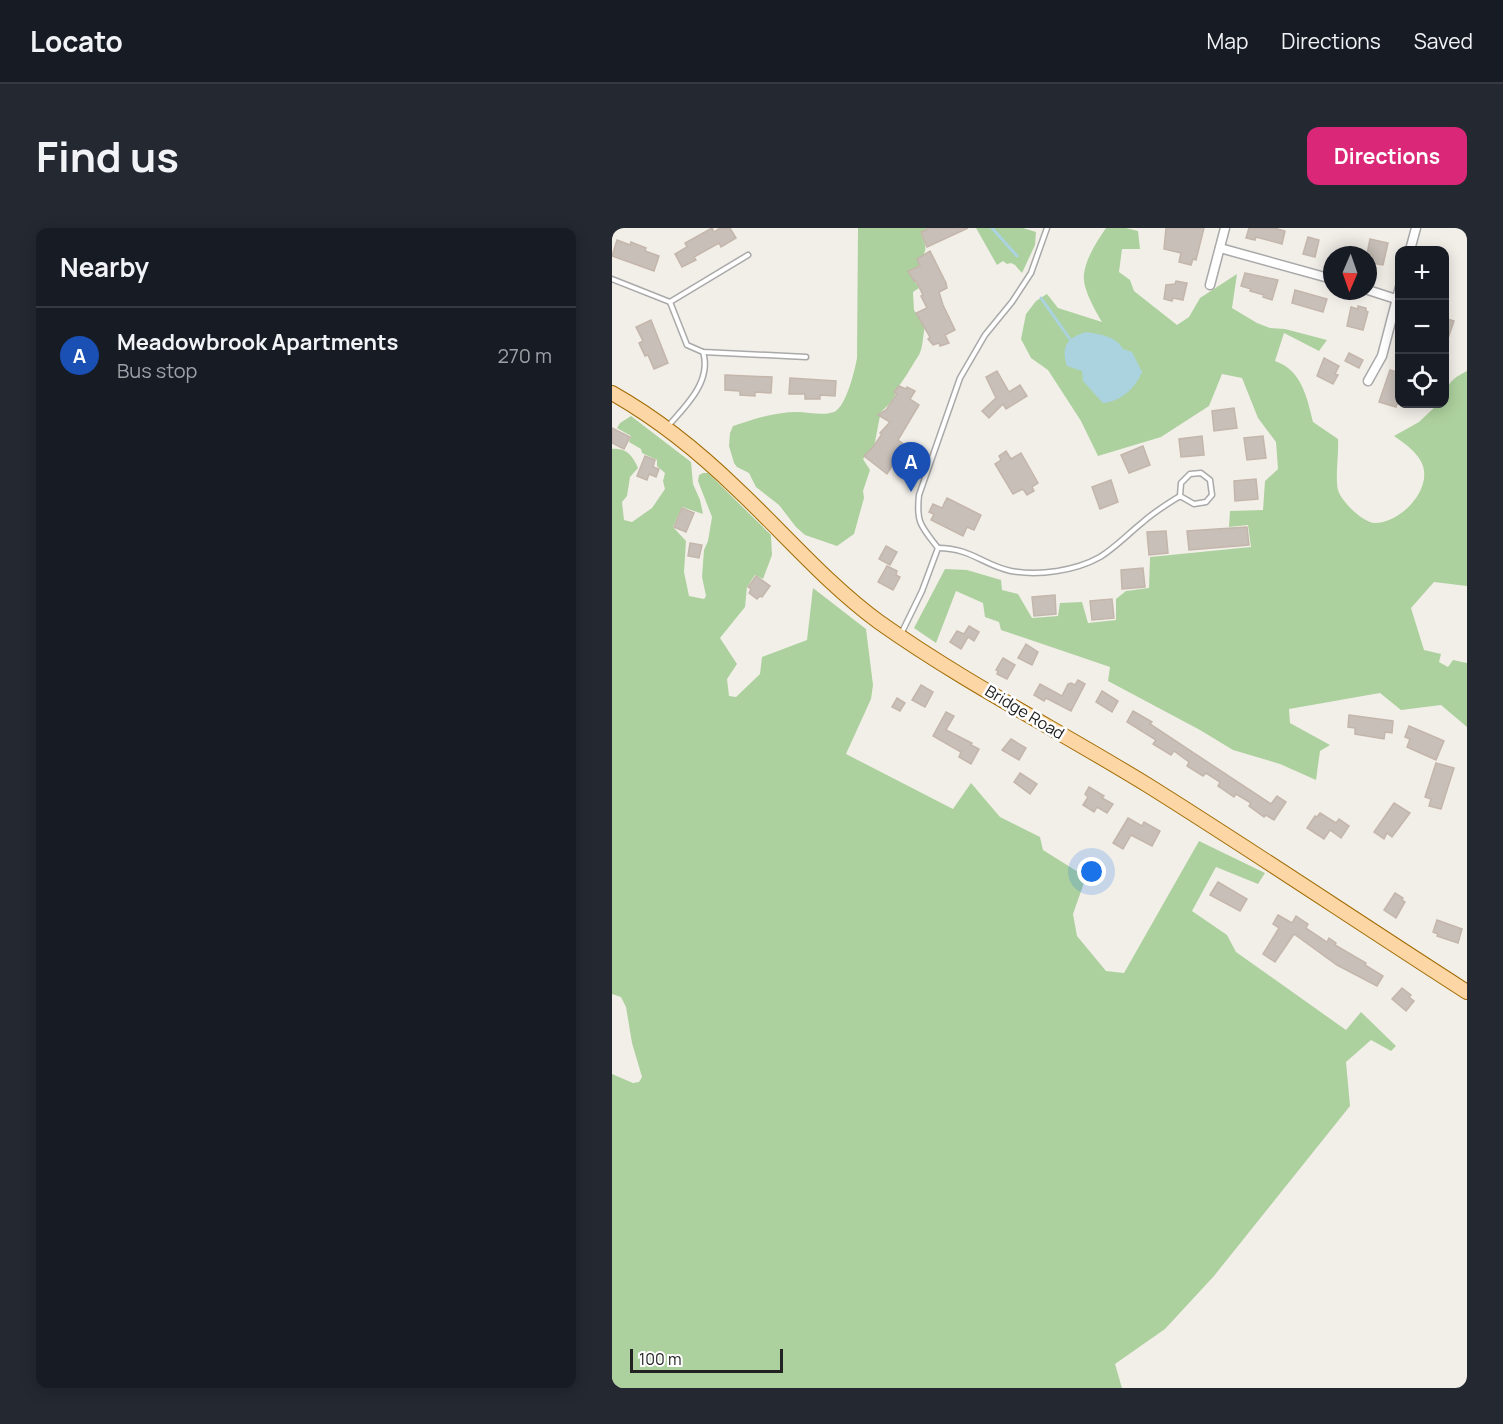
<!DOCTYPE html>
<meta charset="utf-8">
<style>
body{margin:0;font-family:Manrope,sans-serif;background:#242831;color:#f1f3f6}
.controls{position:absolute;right:18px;top:18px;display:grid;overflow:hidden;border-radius:12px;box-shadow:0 3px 15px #0003}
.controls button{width:54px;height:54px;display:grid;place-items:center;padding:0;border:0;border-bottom:2px solid #363941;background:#171b24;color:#f1f3f6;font:30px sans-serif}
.compass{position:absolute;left:711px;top:18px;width:54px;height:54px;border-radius:50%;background:#171b24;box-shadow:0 3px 15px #0003;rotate:182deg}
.scale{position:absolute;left:18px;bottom:15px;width:153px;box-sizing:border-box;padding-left:6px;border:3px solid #222;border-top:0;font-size:16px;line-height:21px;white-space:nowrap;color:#222;-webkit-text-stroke:4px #fff;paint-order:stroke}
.you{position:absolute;left:480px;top:644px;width:21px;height:21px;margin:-15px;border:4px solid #fff;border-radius:50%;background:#1a73e8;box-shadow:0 0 0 9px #1a73e833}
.badge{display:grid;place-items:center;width:39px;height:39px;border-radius:50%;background:#db2777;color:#fff;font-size:20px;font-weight:700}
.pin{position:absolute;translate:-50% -50px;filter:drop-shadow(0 2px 3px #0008)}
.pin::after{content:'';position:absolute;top:32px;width:21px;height:18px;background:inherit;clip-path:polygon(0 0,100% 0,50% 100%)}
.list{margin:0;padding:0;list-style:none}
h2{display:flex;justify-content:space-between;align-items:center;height:78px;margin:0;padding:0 24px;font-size:26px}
h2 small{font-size:20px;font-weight:400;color:#9ea1a6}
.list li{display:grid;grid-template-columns:39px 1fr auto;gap:18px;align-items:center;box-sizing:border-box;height:96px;padding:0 24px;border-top:2px solid #363941}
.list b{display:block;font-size:22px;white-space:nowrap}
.list p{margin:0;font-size:20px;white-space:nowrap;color:#9ea1a6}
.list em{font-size:20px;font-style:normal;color:#9ea1a6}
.icon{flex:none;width:33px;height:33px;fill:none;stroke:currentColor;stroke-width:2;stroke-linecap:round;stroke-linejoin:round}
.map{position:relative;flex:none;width:855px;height:1160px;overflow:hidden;border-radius:12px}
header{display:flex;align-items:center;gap:36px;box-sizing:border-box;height:84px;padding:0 30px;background:#171b24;border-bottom:2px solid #363941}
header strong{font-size:28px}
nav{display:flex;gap:33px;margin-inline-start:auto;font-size:21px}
.intro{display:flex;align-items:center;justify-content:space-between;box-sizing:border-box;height:144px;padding:0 36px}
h1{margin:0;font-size:42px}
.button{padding:15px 27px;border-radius:12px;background:#db2777;color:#fff;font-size:21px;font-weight:700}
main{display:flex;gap:36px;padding:0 36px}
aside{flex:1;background:#171b24;border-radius:12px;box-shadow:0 3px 15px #0003}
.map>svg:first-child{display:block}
</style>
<header>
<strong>Locato</strong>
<nav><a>Map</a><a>Directions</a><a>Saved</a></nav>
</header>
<div class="intro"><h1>Find us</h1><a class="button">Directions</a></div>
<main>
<aside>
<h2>Nearby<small></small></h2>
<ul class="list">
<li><span class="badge" style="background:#1a4fb4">A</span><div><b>Meadowbrook Apartments</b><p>Bus stop</p></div><em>270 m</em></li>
</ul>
</aside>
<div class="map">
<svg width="855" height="1160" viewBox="0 0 855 1160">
<rect width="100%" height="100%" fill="#f2efe9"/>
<!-- forest -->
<g fill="#add19e">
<path d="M246,0H314L315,2L309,5C316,23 314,18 308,38L297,43L307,60L301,64L302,82L313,98C311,106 311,120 307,127C299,139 292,153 282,164L284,165C280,175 273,180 266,187L268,188L262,219L251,231L258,242L251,263L252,270L242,306L225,318L193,307L184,299L167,277L144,259L137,245L125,239L122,235L117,218L118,205L121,198C142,191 163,184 185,184C197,184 210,188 222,184C234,179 243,142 245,130Z"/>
<path d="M364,0H411L424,4L423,17L410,45L403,37L399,35L395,36L391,33L385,37Z"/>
<path d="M494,0H514L526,3L528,21H510L507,44L518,52L522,63L565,97L577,89L588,70L625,46L620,80L645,95L658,100L673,101L715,112L707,123L672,105L663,133C690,142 695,170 701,194L726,211C727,225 723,251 726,262C729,273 751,295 763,295C788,295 819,263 811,238C806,224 793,216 782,208L807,194L826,176H832C833,157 839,151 855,143V358L822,354L799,380L812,422L829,426L827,434L836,439L841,432L855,435V499L829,477L789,482L768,465L677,481L678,495L718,517L708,523L704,552L668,536L621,522L588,502L496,453L498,439L389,402L387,394L373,389L371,375L344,363L324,415L302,400L333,341L355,342L389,352L390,362L406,366L420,390L446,388L448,375L470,374L476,395L504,392V371L514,363L537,360L538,329L639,319L636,297L617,299L618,283L651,282L653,253L666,241L664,214L646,190L630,150L610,146L597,178L549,209L486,228L469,193L436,142L419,130L409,111L414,86L424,73L435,66L446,80L490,94C483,82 470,60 472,46C474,30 485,13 494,0Z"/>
<path d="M19,188L79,234L81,256L88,272L91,286L70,279L61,299L74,313L72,344L77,368L92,371L94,368L90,349L92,322L96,313L100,289L86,253L87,247L91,245H96L159,307L160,327L151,351L143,347L135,359L133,379L108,410L125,436L115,451L117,468L124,469L148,446L150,429L195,412L201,360L254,401L261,457L259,471L234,526L341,581L359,555L388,589L428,609L431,622L474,649L461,686L465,708L494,743L512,745L587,613L653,645L646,656L604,639L580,683L615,707L624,724L734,802L749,784L784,818L779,823L759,812L734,834L738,878L602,1048L553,1101L503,1136L510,1160H0V846L21,855L27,854L30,849L20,815L14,779L9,769L0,766V221C14,219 21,228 26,240L18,249L15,268L10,274L12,292L20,294L40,280L53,261L51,253L53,245L45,238V232L30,225L29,221L17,214L19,208L5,200L8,195Z"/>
</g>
<!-- water -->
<path fill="#aad3df" d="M474,104C487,106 504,108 511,121L520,124L530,144C524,159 509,174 491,175L471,153L470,143L455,138C449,119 454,110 474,104Z"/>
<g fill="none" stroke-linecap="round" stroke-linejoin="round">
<!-- stream -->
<g stroke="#aad3df" stroke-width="3">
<path d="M380,0L405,28"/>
<path d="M429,70L460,114"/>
</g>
</g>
<!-- building -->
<g fill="#c7bfb8" stroke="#c4b6ab" stroke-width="1.5">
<path d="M100,0L102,4L108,0H118L124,10L109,19L107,15L82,29L84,32L70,39L63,26L75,19L73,15Z"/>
<path d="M314,0H356L315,19L309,4L315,2Z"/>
<path d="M554,0H592L584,32L581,31L579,37L567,34L569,25L552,21Z"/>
<path d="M637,0H662L673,3L670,16L644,9L643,12L634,10Z"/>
<path d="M696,9L707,12L703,29L691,26Z"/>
<path d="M758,11L776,15L771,37L759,35L761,27L755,26Z"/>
<path d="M5,12L18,17L19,14L34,20L33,23L47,28L42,43L0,28Z"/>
<path d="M318,23L334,55L335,60L327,64L331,77L343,102L333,107L337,115L328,118L327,115L321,117L316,111L318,109L304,85L315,80L309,68L311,67L304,53H302L296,43L308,38L305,31Z"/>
<path d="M633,45L666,52L660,72L651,69L652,67L638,63L639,61L629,58Z"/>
<path d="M564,53L575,55L571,72L561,70L560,73L552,71L554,57L563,56Z"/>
<path d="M683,62L715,71L711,84L680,75Z"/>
<path d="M746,78L754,80V83L756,84L751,102L735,98L739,79L746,81Z"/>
<path d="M832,90L842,93L834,116H832Z"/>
<path d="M39,92L56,135L42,141L36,127L33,128L27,115L31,113L24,99Z"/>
<path d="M737,125L751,132L747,140L733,133Z"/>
<path d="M712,130L727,138L723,146L726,147L721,156L705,148Z"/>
<path d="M778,142L788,145V169L784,179L767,174Z"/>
<path d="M385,143L397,164L408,157L415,168L394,181L391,176L377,190L370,183L384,170L374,149Z"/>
<path d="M113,147L160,149L159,165L143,164V168L128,167V163L113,162Z"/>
<path d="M178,150L224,153L223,168L208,167V171H193V166H177Z"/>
<path d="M287,158L294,161L295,159L303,163L298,171L307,177L286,212L293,217L275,246L252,228L261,219L270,206L268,205L278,194L266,187L274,182L285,166L282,164Z"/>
<path d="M622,180L625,200L602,203L600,183Z"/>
<path d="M0,200L18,209L12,221L0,215Z"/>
<path d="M590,208L592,227L569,229L567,211Z"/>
<path d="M651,208L654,230L635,232L632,210Z"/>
<path d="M531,218L538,237L517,245L509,227Z"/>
<path d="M394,223L399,231L409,225L426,255L420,259L422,263L415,267L411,261L401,266L383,236L389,232L387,228Z"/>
<path d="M33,228L43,232L41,239L47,241L44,249L37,246L35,252L25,248Z"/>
<path d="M644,251L646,271L623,273L622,253Z"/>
<path d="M499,252L506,274L488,281L480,259Z"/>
<path d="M335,270L369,287L362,302L355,299L351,308L319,292L322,286L317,284L321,276L330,280Z"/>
<path d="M70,280L82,285L74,304L62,299Z"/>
<path d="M635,299L637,317L577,322L575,303Z"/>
<path d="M554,303L556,325L537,327L535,304Z"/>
<path d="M78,315L90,317L87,330L76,328Z"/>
<path d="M274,318L285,324L278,337L267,331Z"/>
<path d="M275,338L285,343L284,347L288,349L281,362L266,354Z"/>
<path d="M531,340L533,359L510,361L509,342Z"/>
<path d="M144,348L158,358L150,369L148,368L145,371L137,365L139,361L136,359Z"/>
<path d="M443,367L444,386L422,388L420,369Z"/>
<path d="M500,371L502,390L480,392L478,373Z"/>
<path d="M357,398L367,404L362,413L356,409L349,421L338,414L345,403L352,406Z"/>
<path d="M414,416L426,424L420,437L406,430Z"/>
<path d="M391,430L403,437L395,451L385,446L386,443L384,442Z"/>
<path d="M466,452L473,456L459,483L434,470L432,473L422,467L428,456L450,468L456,456L459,455L463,457Z"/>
<path d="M309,457L321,464L313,479L300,472Z"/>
<path d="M490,463L506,473L500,484L484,474Z"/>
<path d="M285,470L293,475L288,483L280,479Z"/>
<path d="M521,483L540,494L538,496L659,576L665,568L674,574L662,592L654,587L652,589L637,578L639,575L624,566L622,569L606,558L608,554L594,545L591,548L575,538L577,534L562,523L559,527L541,516L544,512L515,494Z"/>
<path d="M334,484L342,488L334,502L360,515L359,517L367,521L359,536L347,529L349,524L321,508Z"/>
<path d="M737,487L781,493L780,505L773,504L772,511L743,506V500L736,499Z"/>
<path d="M797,498L832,513L824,532L795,519L798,511L793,509Z"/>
<path d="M399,511L414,520L407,532L390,522Z"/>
<path d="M824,535L842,540L829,581L817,578L819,571L813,569Z"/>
<path d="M408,545L425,556L418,566L402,554Z"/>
<path d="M477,559L492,568L490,570L501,576L495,585L485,579L482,584L471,577L476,569L473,566Z"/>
<path d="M782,575L798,585L780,609L775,605L772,611L762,604Z"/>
<path d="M708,585L724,595L727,591L737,598L729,610L718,602L712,611L695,600L703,588L705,589Z"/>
<path d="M516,590L530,598L532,594L548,603L540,618L519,607L511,621L501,615Z"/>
<path d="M606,654L635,671L628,683L598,667Z"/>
<path d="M783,665L791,670L790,672L793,674L784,690L772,682Z"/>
<path d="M666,687L680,695L684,688L696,696L694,700L715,714L717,710L724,715L723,717L754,735L753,737L771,748L765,758L725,737L682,706L663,734L651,726L667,700L661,696Z"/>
<path d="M825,692L850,701L846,715L825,708L826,706L821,704Z"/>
<path d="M790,760L799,767L797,769L802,773L794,783L780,771Z"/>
</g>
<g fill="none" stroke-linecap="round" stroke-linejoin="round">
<defs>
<g id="lane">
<path d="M0,51L58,74L136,27"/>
<path d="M58,74L75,117L91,124L194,129"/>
<path d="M56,198C74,178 100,153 91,124"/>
<path d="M326,320C359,320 371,337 399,343C427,348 463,343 488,329C504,319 517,305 531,294C542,284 555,276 568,268L582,276L594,274L600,267L598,252L589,245L578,246L569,255L568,268"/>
<path d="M289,406L310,363L326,320C309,298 304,295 307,267L348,150L373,107L400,74L419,45L435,0"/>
</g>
<g id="street">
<path d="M608,20L720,51"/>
<path d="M798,22L804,0"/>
<path d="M598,57L613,0"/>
<path d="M756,62L784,71"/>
<path d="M756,153L770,128L788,59"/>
</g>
<path id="primary" d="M0,165C46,191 87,224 125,261C172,305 215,356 267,394C353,455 448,503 537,558C644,625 749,696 855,764"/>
</defs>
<!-- lane casing -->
<use href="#lane" stroke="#a9a9a9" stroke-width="7"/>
<!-- street casing -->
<use href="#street" stroke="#a9a9a9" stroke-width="11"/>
<!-- primary casing -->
<use href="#primary" stroke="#a06b00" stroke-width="16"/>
<!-- lane -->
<use href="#lane" stroke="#fff" stroke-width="4"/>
<!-- street -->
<use href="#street" stroke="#fff" stroke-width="8"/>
<!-- primary -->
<use href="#primary" stroke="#fcd6a4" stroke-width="14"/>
</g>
<g text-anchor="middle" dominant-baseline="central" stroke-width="5" stroke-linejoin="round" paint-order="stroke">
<!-- street labels -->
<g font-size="16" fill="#222" stroke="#fff">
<text transform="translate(413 484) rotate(31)">Bridge Road</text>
</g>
</g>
</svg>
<div class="controls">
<button>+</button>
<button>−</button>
<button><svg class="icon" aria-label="locate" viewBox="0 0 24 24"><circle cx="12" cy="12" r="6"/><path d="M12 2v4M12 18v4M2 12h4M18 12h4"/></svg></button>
</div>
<svg class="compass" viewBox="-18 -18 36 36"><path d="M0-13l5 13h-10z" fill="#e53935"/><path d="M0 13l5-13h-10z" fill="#9ea1a6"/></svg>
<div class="scale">100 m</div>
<div class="you"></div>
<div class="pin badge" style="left:299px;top:264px;background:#1a4fb4">A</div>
</div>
</main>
